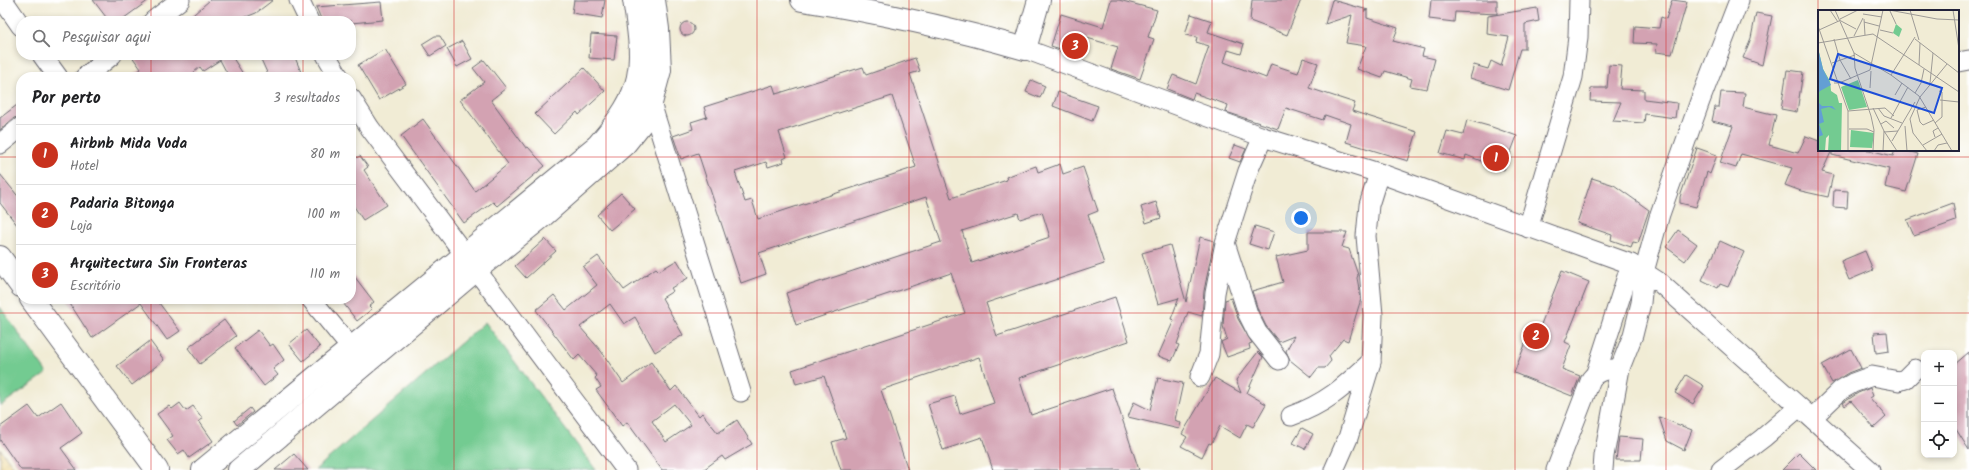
<!DOCTYPE html>
<html lang="pt">
<meta charset="utf-8">
<style>
body{margin:0;font-family:Kalam,sans-serif;background:#f6f6f6;color:#202124}
.controls{position:absolute;right:12px;bottom:12px;display:grid;overflow:hidden;border-radius:8px;box-shadow:0 2px 6px #0003}
.controls button{width:36px;height:36px;display:grid;place-items:center;padding:0;border:0;border-bottom:1px solid #e0e0e0;background:#fff;color:#202124;font:20px sans-serif}
.you{position:absolute;left:1301px;top:218px;width:14px;height:14px;margin:-10px;border:3px solid #fff;border-radius:50%;background:#1a73e8;box-shadow:0 0 0 6px #1a73e833}
.badge{display:grid;place-items:center;width:26px;height:26px;border-radius:50%;background:#c8321e;color:#fff;font-size:13px;font-weight:700}
.pin{position:absolute;translate:-50% -50%;border:2px solid #fff;box-shadow:0 1px 4px #0006}
.list{margin:0;padding:0;list-style:none}
h2{display:flex;justify-content:space-between;align-items:center;height:52px;margin:0;padding:0 16px;font-size:17px}
h2 small{font-size:13px;font-weight:400;color:#757577}
.list li{display:grid;grid-template-columns:26px 1fr auto;gap:12px;align-items:center;box-sizing:border-box;height:60px;padding:0 16px;border-top:1px solid #e0e0e0}
.list b{display:block;font-size:15px;white-space:nowrap}
.list p{margin:0;font-size:13px;white-space:nowrap;color:#757577}
.list em{font-size:13px;font-style:normal;color:#757577}
.icon{flex:none;width:22px;height:22px;fill:none;stroke:currentColor;stroke-width:2;stroke-linecap:round;stroke-linejoin:round}
.map{position:relative;flex:none;width:1969px;height:470px;overflow:hidden}
.search{position:absolute;background:#fff;box-shadow:0 2px 6px #0003;left:16px;top:16px;width:340px;height:44px;display:flex;align-items:center;gap:10px;box-sizing:border-box;padding:0 14px;border-radius:16px;color:#757577;font-size:15px}
.panel{position:absolute;background:#fff;box-shadow:0 2px 6px #0003;left:16px;top:72px;width:340px;height:232px;border-radius:16px}
.map>svg:first-child{display:block}
</style>
<div class="map">
<svg width="1969" height="470" viewBox="0 0 1969 470">
<defs>
<pattern id="sand-dots" width="8" height="8" patternUnits="userSpaceOnUse"><rect width="8" height="8" fill="#eeda9e"/><path d="M2 2h.1M6 6h.1" fill="none" stroke="#ccbb89" stroke-width="1.8" stroke-linecap="round"/></pattern>
</defs>
<rect width="100%" height="100%" fill="#fff"/>
<filter id="ink" filterUnits="userSpaceOnUse"><feTurbulence type="fractalNoise" baseFrequency=".025" numOctaves="2"/><feDisplacementMap in="SourceGraphic" scale="8" xChannelSelector="R" yChannelSelector="G"/><feConvolveMatrix kernelMatrix="1 2 1 2 8 2 1 2 1" color-interpolation-filters="sRGB"/></filter>
<filter id="wash" filterUnits="userSpaceOnUse"><feTurbulence type="fractalNoise" baseFrequency=".012" numOctaves="4" result="noise"/><feDisplacementMap in="SourceGraphic" scale="16" xChannelSelector="R" yChannelSelector="G"/><feGaussianBlur stdDeviation="0.9" result="paint"/><feColorMatrix in="noise" values="0 0 0 0 0 0 0 0 0 0 0 0 0 0 0 0 0 1.4 0 .05"/><feComposite in="paint" operator="in"/></filter>
<g filter="url(#wash)">
<rect width="100%" height="100%" fill="#f1ecd5"/>
<!-- grass -->
<g fill="#73cb91" stroke="#4a7666">
<path d="M0,307L47,373L0,406Z"/>
<path d="M485,322L596,470H315Z"/>
</g>
<!-- sand -->
<path fill="url(#sand-dots)" stroke="#887e6c" d="M0,449L16,470H0Z"/>
<g id="blocks">
<!-- building -->
<g fill="#d3a2b2" fill-rule="evenodd">
<path d="M93,0H149L120,21H109Z"/>
<path d="M210,0H273L256,13L236,21H186Z"/>
<path d="M574,0H605L602,18L572,13Z"/>
<path d="M1111,0H1119L1157,10L1148,37L1154,39L1140,79L1111,69L1118,47L1087,38L1082,56L1051,46L1061,14L1103,27Z"/>
<path d="M1252,0H1301L1287,35L1250,21Z"/>
<path d="M1332,0L1368,10L1364,11H1367V18L1398,28L1393,41L1424,49L1422,56L1435,59L1427,89L1410,86L1412,79L1385,71L1382,78L1357,69L1366,46L1346,43L1352,15L1325,24Z"/>
<path d="M1431,0H1497V14L1455,12L1454,22L1429,19Z"/>
<path d="M1672,0L1687,2L1672,54L1656,52L1657,44L1634,43L1635,26L1659,28L1661,17L1666,19Z"/>
<path d="M381,2L383,20L351,23V21H322L316,7Z"/>
<path d="M1537,8L1539,21L1525,24V49H1520L1508,90L1470,78L1474,65L1488,69L1491,61L1501,66L1509,37L1487,34L1488,16Z"/>
<path d="M1756,13L1772,16L1762,65L1743,58L1751,38Z"/>
<path d="M1191,14L1212,21L1208,32L1244,44L1241,54L1228,50L1224,62L1266,78L1271,64L1298,73L1303,58L1318,63L1309,88L1355,103L1352,111L1417,132L1408,161L1346,142L1351,124L1325,115L1323,120L1286,108L1278,129L1226,112L1228,105L1194,93L1192,99L1167,89L1173,75L1196,84L1209,46L1196,42L1197,37L1185,35Z"/>
<circle cx="687" cy="29" r="7"/>
<path d="M591,34L617,36L614,60L589,58Z"/>
<path d="M435,36H440L446,46L430,56L422,44Z"/>
<path d="M462,41L472,59L457,67L447,49Z"/>
<path d="M385,49L406,84L379,100L358,65Z"/>
<path d="M131,55H231L245,77H229L220,60L203,71L200,67L188,77H131L141,69Z"/>
<path d="M259,55H294L303,77H269Z"/>
<path d="M915,58L920,71L910,74L951,198L1007,180L1006,177L1036,166L1038,172L1060,164L1063,174L1083,167L1098,211L1088,215L1104,264L986,303L997,336L1115,297L1129,341L1019,378L1031,415L1112,388L1139,470H993L982,437L943,450L928,404L955,396L960,414L994,403L979,357L881,390L908,470H841L832,442L846,438L824,376L796,384L792,370L965,313L951,273L796,325L786,293L941,242L926,197L759,253L766,274L741,283L698,153L681,159L673,136L693,129L691,122L707,117L704,107L773,85L776,94L863,67L866,75ZM892,96L916,167L758,219L752,200L745,202L735,172L766,162L768,167L784,162L783,159L787,157L779,132ZM1042,212L1050,237L972,263L962,231L1018,213L1020,219Z"/>
<path d="M484,60L506,88L491,100L526,148L528,147L545,166L497,206L493,202L464,223L401,136L423,119L475,191L508,164L460,100L484,82L473,68Z"/>
<path d="M1609,65L1622,66L1620,89L1644,90V99L1677,103L1675,118L1645,114L1644,123L1613,121L1621,102L1590,101L1591,88H1607Z"/>
<path d="M584,68L605,91L579,115L577,112L554,134L535,114Z"/>
<path d="M1787,70L1803,72L1797,112L1781,109Z"/>
<path d="M1031,80L1045,86L1040,98L1026,92Z"/>
<path d="M1058,92L1098,106L1092,121L1053,106Z"/>
<path d="M1721,92L1745,93L1743,107L1776,115L1769,145L1798,153L1806,136L1819,141V150H1869L1893,156L1895,150H1904L1918,154L1906,192L1885,187L1889,169L1832,155V150L1822,172L1833,175L1828,197L1801,191L1785,185L1792,168L1741,154L1736,168L1720,163L1733,126L1712,121L1715,107H1719Z"/>
<path d="M21,102V116L14,118L0,130V118Z"/>
<path d="M1467,120L1492,127L1517,136L1504,170L1466,155L1465,160L1440,153L1447,131L1463,135Z"/>
<path d="M1235,145L1246,149L1240,162L1229,158Z"/>
<path d="M1697,148L1717,155L1710,174L1707,172L1696,207L1680,203V197Z"/>
<path d="M351,151L356,158L360,156L368,167L364,170L387,205L363,220L351,202Z"/>
<path d="M0,174L21,200V230L0,203Z"/>
<path d="M1592,178L1614,185L1649,210L1638,243L1633,242L1631,247L1611,240L1612,235L1577,223Z"/>
<path d="M1834,190L1848,191L1847,208L1833,207Z"/>
<path d="M621,193L635,209L610,230L597,215Z"/>
<path d="M1156,202L1161,218L1146,223L1141,207Z"/>
<path d="M1953,203L1956,221L1914,236L1907,220Z"/>
<path d="M1255,226L1274,232L1268,250L1249,244Z"/>
<path d="M1678,230L1697,244L1685,261L1666,247Z"/>
<path d="M1308,232H1347L1342,247L1349,249L1358,275L1357,278L1361,299L1348,341L1343,339L1329,356L1331,361L1325,368H1318L1311,377L1290,360L1286,351L1294,336L1279,342L1266,326L1258,310L1252,291L1283,282L1276,257L1308,250Z"/>
<path d="M1200,237L1214,241L1204,291L1202,316L1188,312L1177,344L1179,345L1172,361L1158,356L1174,320L1171,319L1179,298L1158,304L1142,253L1170,245L1186,302Z"/>
<path d="M545,239L556,251L526,278L515,266Z"/>
<path d="M1720,241L1744,252L1728,287L1720,284L1718,288L1702,280Z"/>
<path d="M1865,251L1873,270L1849,280L1841,261Z"/>
<path d="M598,256L624,290L656,268L659,271L677,260L688,278L671,288L673,291L662,298L683,335L655,352L635,317L624,324L610,304L580,327L601,351L623,383L651,362L671,391L676,386L699,416L702,413L718,433L737,420L752,444L725,460L722,456L703,470H662L627,422L622,426L596,390L601,387L595,378L597,376L579,355L574,360L536,310L554,295L566,310L597,285L583,267ZM674,404L691,425L666,442L652,421Z"/>
<path d="M1562,271L1589,282L1565,342L1571,345L1562,369L1580,376L1572,396L1514,373L1531,329L1538,332Z"/>
<path d="M351,272L374,302L369,306L372,309L357,321L340,299H351Z"/>
<path d="M1231,298L1238,319L1252,343L1249,344L1250,349L1227,357L1221,342L1227,339L1223,326L1225,300Z"/>
<path d="M67,299H156L180,331L167,340L141,303L92,338Z"/>
<path d="M224,320L236,336L200,364L188,348Z"/>
<path d="M258,330L270,346L273,344L284,360L273,369L278,375L264,386L235,348Z"/>
<path d="M306,330L320,347L303,361L289,344Z"/>
<path d="M1887,332L1889,351L1876,353L1874,333Z"/>
<path d="M150,341L164,360L132,385L117,366Z"/>
<path d="M1851,349L1861,368L1848,373L1832,383L1822,365Z"/>
<path d="M1258,352L1263,357L1247,393L1266,404L1253,427L1247,424L1240,438L1220,426L1211,444L1209,443L1202,457L1181,446L1187,437L1182,434L1215,378L1241,393L1236,380Z"/>
<path d="M1969,352V450L1954,426V365Z"/>
<path d="M1686,375L1704,386L1693,404L1675,393Z"/>
<path d="M1158,378L1183,383L1175,420L1181,423L1179,429L1128,417L1134,402L1150,410Z"/>
<path d="M1870,388L1873,396L1870,398L1886,417L1874,428L1851,401L1845,406L1843,403L1858,393Z"/>
<path d="M61,402L82,433L61,448L77,470H21L0,440V427L29,406L38,418Z"/>
<path d="M180,403L186,411L193,406L203,419L199,421L213,441L189,458L184,450L178,454L167,440L173,436L157,414L169,406L172,409Z"/>
<path d="M250,408L253,412L237,425L234,421Z"/>
<path d="M1659,417L1692,430L1684,450L1667,441Z"/>
<path d="M1302,428L1313,434L1305,449L1293,443Z"/>
<path d="M1619,437L1643,439L1641,460H1616Z"/>
<path d="M1799,453L1816,470H1782Z"/>
<path d="M294,454L308,470H275Z"/>
</g>
</g>
</g>
<g filter="url(#ink)">
<use href="#blocks" fill-opacity="0" stroke="#6a6971" stroke-width="1"/>
<g fill="none" stroke-linecap="round" stroke-linejoin="round">
<defs>
<g id="street">
<path d="M3,0L21,26"/>
<path d="M299,0L309,21"/>
<path d="M153,21L180,0"/>
<path d="M1025,49L1263,137L1379,173L1631,264L1659,282L1870,470"/>
<path d="M42,55L58,77"/>
<path d="M326,55L339,77"/>
<path d="M1958,62L1969,60"/>
<path d="M85,77L112,55"/>
<path d="M351,98L370,128L626,470"/>
<path d="M651,103L741,392"/>
<path d="M0,144L21,127"/>
<path d="M1528,228L1573,77L1578,37L1579,0"/>
<path d="M1226,246L1248,314L1257,332L1279,360"/>
<path d="M311,299L351,348"/>
<path d="M1596,373L1631,264"/>
<path d="M1200,377L1209,354L1215,293L1225,243L1248,171L1263,137"/>
<path d="M1291,416C1326,404 1345,386 1371,362"/>
<path d="M1812,418L1841,390L1853,383L1872,376L1899,381L1905,379L1915,369"/>
<path d="M1334,470L1348,438L1371,362L1373,315L1366,236L1369,205L1379,173"/>
<path d="M1556,470L1591,379C1599,369 1609,370 1620,368"/>
<path d="M1603,470L1604,456L1620,368L1633,335L1641,303L1644,272L1660,214L1700,101L1739,0"/>
<path d="M1721,470L1763,438L1799,407"/>
</g>
<g id="secondary">
<path d="M802,0C877,12 952,28 1025,49L1039,0"/>
<path d="M0,257L21,286"/>
<path d="M31,299L157,470"/>
<path d="M203,470L598,145C645,91 645,69 634,0"/>
<path d="M239,470L476,270L543,216L625,144L641,124L651,103L660,70L658,29L654,0"/>
</g>
</defs>
<!-- street casing -->
<use href="#street" stroke="#6a6971" stroke-width="21"/>
<!-- secondary casing -->
<use href="#secondary" stroke="#6a6971" stroke-width="24"/>
<!-- street -->
<use href="#street" stroke="#fff" stroke-width="19"/>
<!-- secondary -->
<use href="#secondary" stroke="#fff" stroke-width="22"/>
</g>
</g>
<!-- grid -->
<path fill="none" stroke="#d62828" stroke-width="1" stroke-opacity="0.55" d="M151,0V21M303,0V21M454,0V470M606,0V470M757,0V470M909,0V470M1060,0V470M1212,0V470M1363,0V470M1515,0V470M1666,0V470M1818,0V470M151,55V77M303,55V77M0,157H21M351,157H1969M151,299V470M303,299V470M0,313H1969"/>
<!-- overview -->
<g transform="translate(1818 10)">
<rect width="141" height="141" fill="#f1ecd5"/>
<path d="M78,14L84,19L81,27L75,23ZM40,70L49,97L31,100L23,77Z" fill="#73cb91"/>
<path d="M0,38L5,59L12,71L13,81L19,85L21,93H24L23,141H10L11,125L8,128L7,141H0Z" fill="#73cb91"/>
<path d="M33,120L56,123L54,138L32,137Z" fill="#73cb91"/>
<path d="M0,38L5,59L13,75L2,81L0,84ZM0,85L1,93L4,96H14L18,100L11,97L3,99L6,112L1,114L5,125L0,127Z" fill="#639fd4"/>
<path fill="none" stroke="#9e9b97" stroke-width="1" d="M12,0L20,12M17,0L36,43L37,58L53,106L56,120L55,141M71,0L119,9L141,10M92,0L101,30M135,0L141,39M72,1L78,14M45,4L64,7M22,9L40,0M46,9L47,25M23,11L38,19M46,12L61,16M0,16L30,101V141M1,20L23,10M62,20L75,23M36,26L45,8M16,29L22,50L33,69M97,29L141,63M0,33L55,24L141,82M36,43L73,65L101,86L134,141M14,53L37,45M101,55L102,33M73,65L97,27M16,73H21L52,60L65,0M112,73L115,43M52,78L53,61M97,83L103,73L106,59M77,85L84,73M122,90L141,92M108,97L99,100L102,112L105,115L116,110M55,98L66,121L65,141M60,98L66,106L84,113M30,101L67,98L76,106M73,108L90,77M117,113L124,107V82L121,81M63,114L68,111L76,118M87,116L89,141M31,119H49L56,122M66,121L79,141M66,122L80,121M117,127L115,121L120,118M74,131L97,92M105,135L124,124M109,141L95,123L92,109L102,87L129,54M116,141L120,135L129,133"/>
<path fill="#1d4ed8" fill-opacity="0.15" stroke="#1d4ed8" stroke-width="2" d="M20,44L124,78L116,103L12,69Z"/>
<rect width="141" height="141" fill="none" stroke="#22223b" stroke-width="2"/>
</g>
</svg>
<div class="controls">
<button>+</button>
<button>−</button>
<button><svg class="icon" aria-label="locate" viewBox="0 0 24 24"><circle cx="12" cy="12" r="6"/><path d="M12 2v4M12 18v4M2 12h4M18 12h4"/></svg></button>
</div>
<div class="you"></div>
<div class="pin badge" style="left:1496px;top:158px">1</div>
<div class="pin badge" style="left:1536px;top:336px">2</div>
<div class="pin badge" style="left:1075px;top:46px">3</div>
<div class="search"><svg class="icon" aria-label="search" viewBox="0 0 24 24"><circle cx="10" cy="10" r="6"/><path d="M15 15l6 6"/></svg>Pesquisar aqui</div>
<section class="panel">
<h2>Por perto<small>3 resultados</small></h2>
<ul class="list">
<li><span class="badge">1</span><div><b>Airbnb Mida Voda</b><p>Hotel</p></div><em>80 m</em></li>
<li><span class="badge">2</span><div><b>Padaria Bitonga</b><p>Loja</p></div><em>100 m</em></li>
<li><span class="badge">3</span><div><b>Arquitectura Sin Fronteras</b><p>Escritório</p></div><em>110 m</em></li>
</ul>
</section>
</div>
